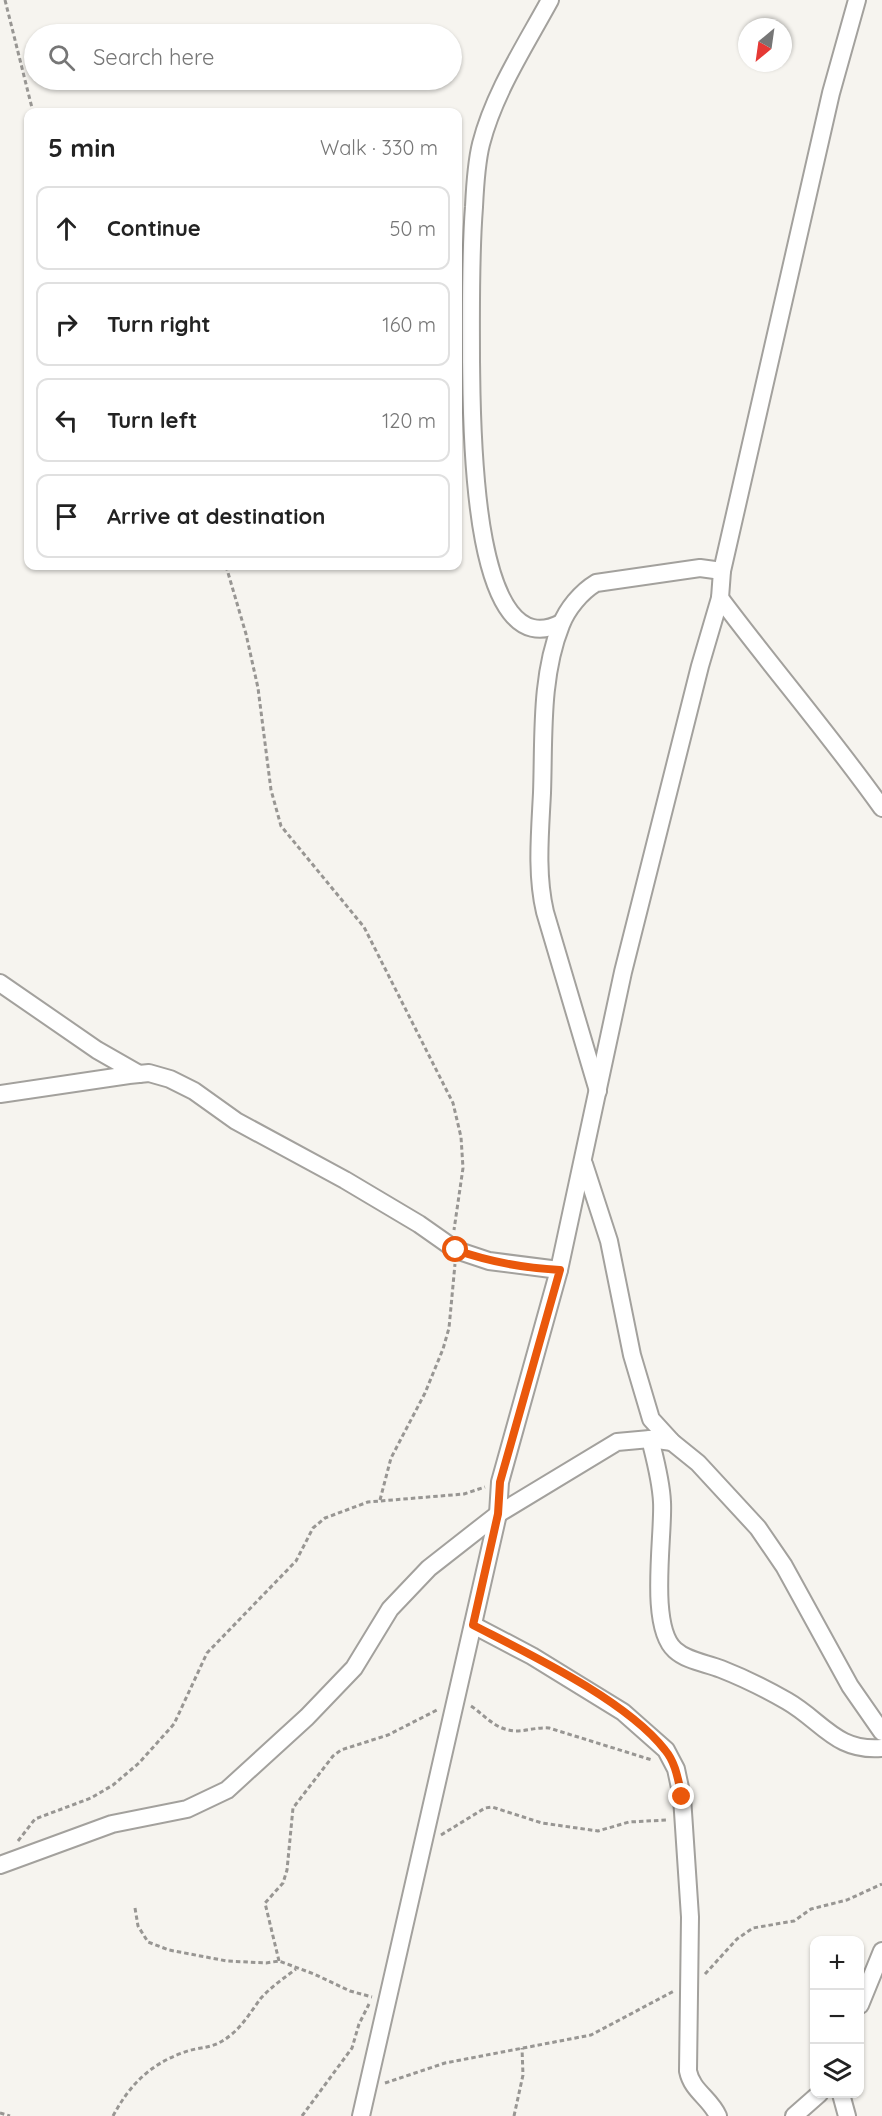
<!DOCTYPE html>
<meta charset="utf-8">
<style>
body{margin:0;font-family:Quicksand,sans-serif;background:#f6f6f6;color:#222}
.controls{position:absolute;right:18px;bottom:18px;display:grid;overflow:hidden;border-radius:12px;box-shadow:0 2px 4px #0004}
.controls button{width:54px;height:54px;display:grid;place-items:center;padding:0;border:0;border-bottom:2px solid #e0e0e0;background:#fff;color:#222;font:30px sans-serif}
.compass{position:absolute;left:738px;top:18px;width:54px;height:54px;border-radius:50%;background:#fff;box-shadow:0 2px 4px #0004;rotate:209deg}
.stop{position:absolute;width:18px;height:18px;margin:-14px;border:4px solid #ea580c;border-radius:50%;background:#fff}
.stop.end{background:#ea580c;border-color:#fff;box-shadow:0 2px 6px #0008}
.list{margin:0;padding:0;list-style:none}
h2{display:flex;justify-content:space-between;align-items:center;height:78px;margin:0;padding:0 24px;font-size:26px}
h2 small{font-size:20px;font-weight:400;color:#767676}
.list li{display:grid;grid-template-columns:39px 1fr auto;gap:18px;align-items:center;box-sizing:border-box;height:84px;margin:0 12px 12px;padding:0 12px;border:2px solid #e0e0e0;border-radius:12px}
.list b{display:block;font-size:22px;white-space:nowrap}
.list em{font-size:20px;font-style:normal;color:#767676}
.icon{flex:none;width:33px;height:33px;fill:none;stroke:currentColor;stroke-width:2;stroke-linecap:round;stroke-linejoin:round}
.map{position:relative;flex:none;width:882px;height:2116px;overflow:hidden}
.search{position:absolute;background:#fff;box-shadow:0 2px 4px #0004;left:24px;top:24px;width:438px;height:66px;display:flex;align-items:center;gap:15px;box-sizing:border-box;padding:0 21px;border-radius:33px;color:#767676;font-size:22px}
.panel{position:absolute;background:#fff;box-shadow:0 2px 4px #0004;left:24px;top:108px;width:438px;height:462px;border-radius:12px}
.map>svg:first-child{display:block}
</style>
<div class="map">
<svg width="882" height="2116" viewBox="0 0 882 2116">
<rect width="100%" height="100%" fill="#f6f4ef"/>
<g fill="none" stroke-linecap="round" stroke-linejoin="round">
<defs>
<g id="minor">
<path d="M550,0C525,46 494,93 481,144C476,164 475,186 474,207C470,258 471,310 471,361C472,406 468,671 561,623"/>
<path d="M720,598C773,669 831,736 882,808"/>
<path d="M0,983L97,1050L139,1074"/>
<path d="M598,1091L545,912C536,874 540,833 542,793C544,738 540,677 561,625C567,609 581,592 596,583L700,568L722,571"/>
<path d="M0,1094L129,1075L149,1073L170,1079L194,1091L236,1121L345,1180L419,1224L456,1250L489,1261L559,1270"/>
<path d="M584,1164L609,1241L632,1355L651,1419L672,1442L698,1463L758,1528L784,1566L850,1686L882,1732"/>
<path d="M650,1439C655,1459 661,1480 662,1502C664,1535 648,1626 675,1650C687,1661 706,1663 721,1669C744,1678 766,1689 787,1701C822,1721 836,1752 882,1748"/>
<path d="M473,1625L532,1656L623,1712L666,1750L676,1769L682,1797L690,1917L688,2071C692,2091 710,2098 718,2116"/>
<path d="M0,1865L112,1824L187,1809L227,1790L307,1717L354,1668L390,1609L429,1568L498,1514L617,1442L650,1439L672,1442"/>
<path d="M860,2005L882,1951"/>
<path d="M841,2094L847,2116"/>
<path d="M361,2116L498,1514L500,1482L559,1270L623,972L700,666L720,598L722,571L831,93L857,0"/>
<path d="M794,2116L819,2094"/>
</g>
</defs>
<!-- minor casing -->
<use href="#minor" stroke="#a3a19d" stroke-width="20"/>
<!-- path -->
<g stroke="#989693" stroke-width="3" stroke-dasharray="4.5 3" stroke-linecap="butt">
<path d="M5,0L33,112"/>
<path d="M226,566L246,634L258,688L271,790L281,826L364,927L453,1103L461,1137L463,1168L454,1230"/>
<path d="M380,1500L391,1458L425,1393L443,1349L449,1328L455,1264"/>
<path d="M471,1706C486,1716 495,1730 516,1731C527,1731 537,1727 549,1728L652,1760"/>
<path d="M441,1835L485,1808L492,1807L542,1823L598,1831L629,1822L667,1820"/>
<path d="M18,1841L35,1819L91,1798L113,1785L139,1763L174,1724L207,1653L296,1561L313,1528L325,1518L368,1502L464,1494L485,1487"/>
<path d="M135,1908L138,1926L148,1942L169,1950L227,1961L266,1963L279,1961L314,1974L350,1991L372,1997"/>
<path d="M279,1961L265,1903L283,1883L287,1870L293,1808L333,1756L341,1750L388,1735L437,1710"/>
<path d="M705,1974L737,1939L753,1928L794,1921L811,1909L847,1900L882,1884"/>
<path d="M385,2083L445,2063L591,2035L674,1991"/>
<path d="M0,2113L10,2116"/>
<path d="M113,2116C129,2086 149,2065 182,2053C202,2045 212,2051 232,2034C244,2024 252,2010 261,1998C271,1987 284,1978 296,1969"/>
<path d="M302,2116L352,2048L359,2024L369,2004"/>
<path d="M514,2116L523,2075L522,2048"/>
</g>
<!-- minor -->
<use href="#minor" stroke="#fff" stroke-width="16"/>
</g>
<g fill="none" stroke-linecap="round" stroke-linejoin="round">
<!-- route -->
<path stroke="#ea580c" stroke-width="8" d="M456,1250C490,1262 523,1268 560,1270L500,1482L498,1514L473,1625C529,1654 626,1700 665,1750C676,1763 678,1780 682,1797"/>
</g>
</svg>
<div class="controls">
<button>+</button>
<button>−</button>
<button><svg class="icon" aria-label="layers" viewBox="0 0 24 24"><path d="M12 4l9 5-9 5-9-5zM3 14l9 5 9-5"/></svg></button>
</div>
<svg class="compass" viewBox="-18 -18 36 36"><path d="M0-13l5 13h-10z" fill="#e53935"/><path d="M0 13l5-13h-10z" fill="#767676"/></svg>
<div class="stop" style="left:456px;top:1250px"></div>
<div class="stop end" style="left:682px;top:1797px"></div>
<div class="search"><svg class="icon" aria-label="search" viewBox="0 0 24 24"><circle cx="10" cy="10" r="6"/><path d="M15 15l6 6"/></svg>Search here</div>
<section class="panel">
<h2>5 min<small>Walk · 330 m</small></h2>
<ul class="list">
<li><svg class="icon" aria-label="ahead" viewBox="0 0 24 24"><path d="M12 20V5M6 11l6-6 6 6"/></svg><div><b>Continue</b></div><em>50 m</em></li>
<li><svg class="icon" aria-label="right" viewBox="0 0 24 24"><path d="M7 20v-9h11M14 6l5 5-5 5"/></svg><div><b>Turn right</b></div><em>160 m</em></li>
<li><svg class="icon" aria-label="left" viewBox="0 0 24 24"><path d="M17 20v-9H6M10 6l-5 5 5 5"/></svg><div><b>Turn left</b></div><em>120 m</em></li>
<li><svg class="icon" aria-label="arrive" viewBox="0 0 24 24"><path d="M6 21V4h12l-3 4 3 4H6"/></svg><div><b>Arrive at destination</b></div></li>
</ul>
</section>
</div>
